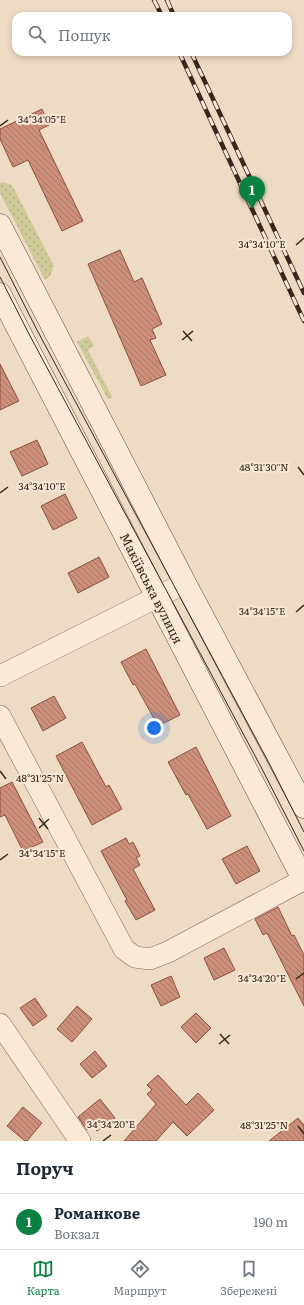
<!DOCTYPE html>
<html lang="uk">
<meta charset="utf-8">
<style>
body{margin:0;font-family:Literata,serif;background:#f6f6f7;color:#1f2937}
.you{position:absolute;left:154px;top:728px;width:14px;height:14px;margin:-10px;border:3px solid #fff;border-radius:50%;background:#1a73e8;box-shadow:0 0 0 6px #1a73e833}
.badge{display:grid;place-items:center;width:26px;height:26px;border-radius:50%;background:#0b8043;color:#fff;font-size:13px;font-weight:700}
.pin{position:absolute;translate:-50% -33px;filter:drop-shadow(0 1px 2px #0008)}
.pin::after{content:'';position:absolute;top:21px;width:14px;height:12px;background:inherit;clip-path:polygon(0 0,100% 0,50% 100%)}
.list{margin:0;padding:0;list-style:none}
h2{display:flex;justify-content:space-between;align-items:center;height:52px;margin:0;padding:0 16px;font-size:17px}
h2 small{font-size:13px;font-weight:400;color:#747a83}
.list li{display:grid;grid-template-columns:26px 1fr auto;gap:12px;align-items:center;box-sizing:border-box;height:56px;padding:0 16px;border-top:1px solid #e0e1e3}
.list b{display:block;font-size:15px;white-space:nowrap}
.list p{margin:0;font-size:13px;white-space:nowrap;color:#747a83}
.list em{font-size:13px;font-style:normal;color:#747a83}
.icon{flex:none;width:22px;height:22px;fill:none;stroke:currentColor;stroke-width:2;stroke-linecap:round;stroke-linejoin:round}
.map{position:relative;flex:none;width:304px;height:1141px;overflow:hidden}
.search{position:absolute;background:#fff;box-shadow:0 2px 6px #0003;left:12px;right:12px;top:12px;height:44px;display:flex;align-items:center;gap:10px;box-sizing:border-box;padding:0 14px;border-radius:12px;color:#747a83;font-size:15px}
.sheet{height:108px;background:#fff}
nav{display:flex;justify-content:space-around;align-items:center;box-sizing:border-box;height:56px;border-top:1px solid #e0e1e3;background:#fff;font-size:11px;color:#747a83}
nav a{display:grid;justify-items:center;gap:2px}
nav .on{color:#0b8043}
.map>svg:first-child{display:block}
</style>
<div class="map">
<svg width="304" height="1141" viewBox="0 0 304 1141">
<defs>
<pattern id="green-dots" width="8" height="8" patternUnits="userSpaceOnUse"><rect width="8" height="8" fill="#cdcb98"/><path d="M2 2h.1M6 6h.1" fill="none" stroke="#b1ae83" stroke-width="1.8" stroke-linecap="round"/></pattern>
<pattern id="building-back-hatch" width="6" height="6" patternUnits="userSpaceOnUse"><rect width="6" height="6" fill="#cd8f7a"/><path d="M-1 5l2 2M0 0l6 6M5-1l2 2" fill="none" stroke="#a77563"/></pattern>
</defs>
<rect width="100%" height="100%" fill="#eedbc4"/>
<!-- green -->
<g fill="url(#green-dots)">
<path d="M3,182L12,185L54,266L50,276L45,280L0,193V183Z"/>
<path d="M88,336L94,346L88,350L112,397L108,399L77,342Z"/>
</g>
<!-- building -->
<g fill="url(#building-back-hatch)" stroke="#895140">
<path d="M42,109L49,125L39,130L83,221L62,231L28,160L13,167L0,139V129Z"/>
<path d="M120,250L134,282L142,278L162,324L152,329L156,338L150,340L166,375L141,386L88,264Z"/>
<path d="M0,364L19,401L0,410Z"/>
<path d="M37,440L48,464L22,476L10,452Z"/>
<path d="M65,494L77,518L53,530L41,506Z"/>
<path d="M99,557L109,577L78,593L68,573Z"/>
<path d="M146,649L180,715L158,726L135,684L133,685L121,662Z"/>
<path d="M54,696L66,718L43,731L31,708Z"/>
<path d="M82,742L106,787L109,785L122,809L92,825L56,756Z"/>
<path d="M196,747L231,816L207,829L188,794L186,795L168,762Z"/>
<path d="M12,782L43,842L23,851L5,815L0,817V788Z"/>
<path d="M126,838L129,844L133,842L140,856L136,858L140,865L133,869L155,910L136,920L125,901L127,900L101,851Z"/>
<path d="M247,846L260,871L236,884L222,859Z"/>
<path d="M278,907L292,936L294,935L304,955V1006L267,933L263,935L255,919Z"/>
<path d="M224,948L235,970L214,980L204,958Z"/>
<path d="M171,976L180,997L161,1006L151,985Z"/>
<path d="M35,998L47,1016L33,1026L20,1008Z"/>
<path d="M77,1006L92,1019L72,1042L57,1029Z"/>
<path d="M196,1013L211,1028L196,1043L181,1027Z"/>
<path d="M95,1051L107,1066L92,1078L80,1064Z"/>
<path d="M158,1075L186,1105L198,1093L214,1110L187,1136L173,1122L156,1141H124L156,1104L147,1094L152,1090L147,1085Z"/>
<path d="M100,1099L115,1118L97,1131L93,1125L87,1130L78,1117Z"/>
<path d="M23,1107L42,1123L27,1141H25L7,1126Z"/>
<path d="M298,1118L304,1125V1141H269Z"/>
</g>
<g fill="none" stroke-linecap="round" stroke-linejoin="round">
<defs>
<g id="street">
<path d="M0,676L185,583"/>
<path d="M0,716L124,949L135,957L150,959L168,952L303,880"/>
<path d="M0,1024L80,1141"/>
</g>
<g id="secondary">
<path d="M0,225L185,583L304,807"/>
<path d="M0,294L304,881"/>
</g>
</defs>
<!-- street casing -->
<use href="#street" stroke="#896c5b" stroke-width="22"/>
<!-- secondary casing -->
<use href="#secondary" stroke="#6b4d3e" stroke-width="23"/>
<!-- street -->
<use href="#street" stroke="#f9ead8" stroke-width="21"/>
<!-- secondary -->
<use href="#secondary" stroke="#f9ead8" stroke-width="22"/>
<!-- tram -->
<g stroke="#39271f" stroke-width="1">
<path d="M0,257L37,330L269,763L304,832"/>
<path d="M0,277L29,334L261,767L304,851"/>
</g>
<defs>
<g id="rail">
<path d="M154,0L162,16"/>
<path d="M167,0L174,16"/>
<path d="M179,52L304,321"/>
<path d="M191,52L304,293"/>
</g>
</defs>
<!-- rail casing -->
<use href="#rail" stroke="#39271f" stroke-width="4.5"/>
<!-- rail -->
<use href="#rail" stroke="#f6e7d4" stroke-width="3" stroke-dasharray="9" stroke-linecap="butt"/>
</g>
<!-- ticks -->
<path fill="none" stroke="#39271f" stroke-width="1.5" d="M0,126L8,120M296,245L304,238M183,331L192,341M182,340L193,331M298,467L304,475M0,493L8,487M296,612L304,605M0,771L6,779M39,818L48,829M39,828L49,819M0,860L8,854M296,979L304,973M220,1034L229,1044M219,1044L230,1035M298,1126L304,1134M103,1141L111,1135"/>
<g text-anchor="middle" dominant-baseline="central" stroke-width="4" stroke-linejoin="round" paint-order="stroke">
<!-- street labels -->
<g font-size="13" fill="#39271f" stroke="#f6e7d4">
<text transform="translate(152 588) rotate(63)">Макіївська вулиця</text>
</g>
</g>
<g font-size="10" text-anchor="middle" fill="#39271f" stroke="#f6e7d4" stroke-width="4" stroke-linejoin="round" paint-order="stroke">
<text x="42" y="123">34°34'05"E</text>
<text x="262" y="248">34°34'10"E</text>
<text x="264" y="471">48°31'30"N</text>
<text x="42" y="490">34°34'10"E</text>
<text x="262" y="615">34°34'15"E</text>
<text x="40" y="782">48°31'25"N</text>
<text x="42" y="857">34°34'15"E</text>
<text x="262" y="982">34°34'20"E</text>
<text x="111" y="1128">34°34'20"E</text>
<text x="264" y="1129">48°31'25"N</text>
</g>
</svg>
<div class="you"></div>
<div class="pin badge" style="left:252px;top:209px">1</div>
<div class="search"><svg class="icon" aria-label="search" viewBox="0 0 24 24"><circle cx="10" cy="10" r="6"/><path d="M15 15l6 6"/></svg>Пошук</div>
</div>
<section class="sheet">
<h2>Поруч<small></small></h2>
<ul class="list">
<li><span class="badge">1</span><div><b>Романкове</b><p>Вокзал</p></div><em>190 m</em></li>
</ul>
</section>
<nav>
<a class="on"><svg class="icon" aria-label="map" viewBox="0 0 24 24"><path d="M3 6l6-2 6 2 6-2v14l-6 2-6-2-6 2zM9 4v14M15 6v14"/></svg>Карта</a>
<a><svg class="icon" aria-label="directions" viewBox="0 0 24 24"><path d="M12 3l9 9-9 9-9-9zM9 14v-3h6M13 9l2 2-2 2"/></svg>Маршрут</a>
<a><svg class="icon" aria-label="saved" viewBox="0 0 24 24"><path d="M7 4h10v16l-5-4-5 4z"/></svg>Збережені</a>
</nav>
